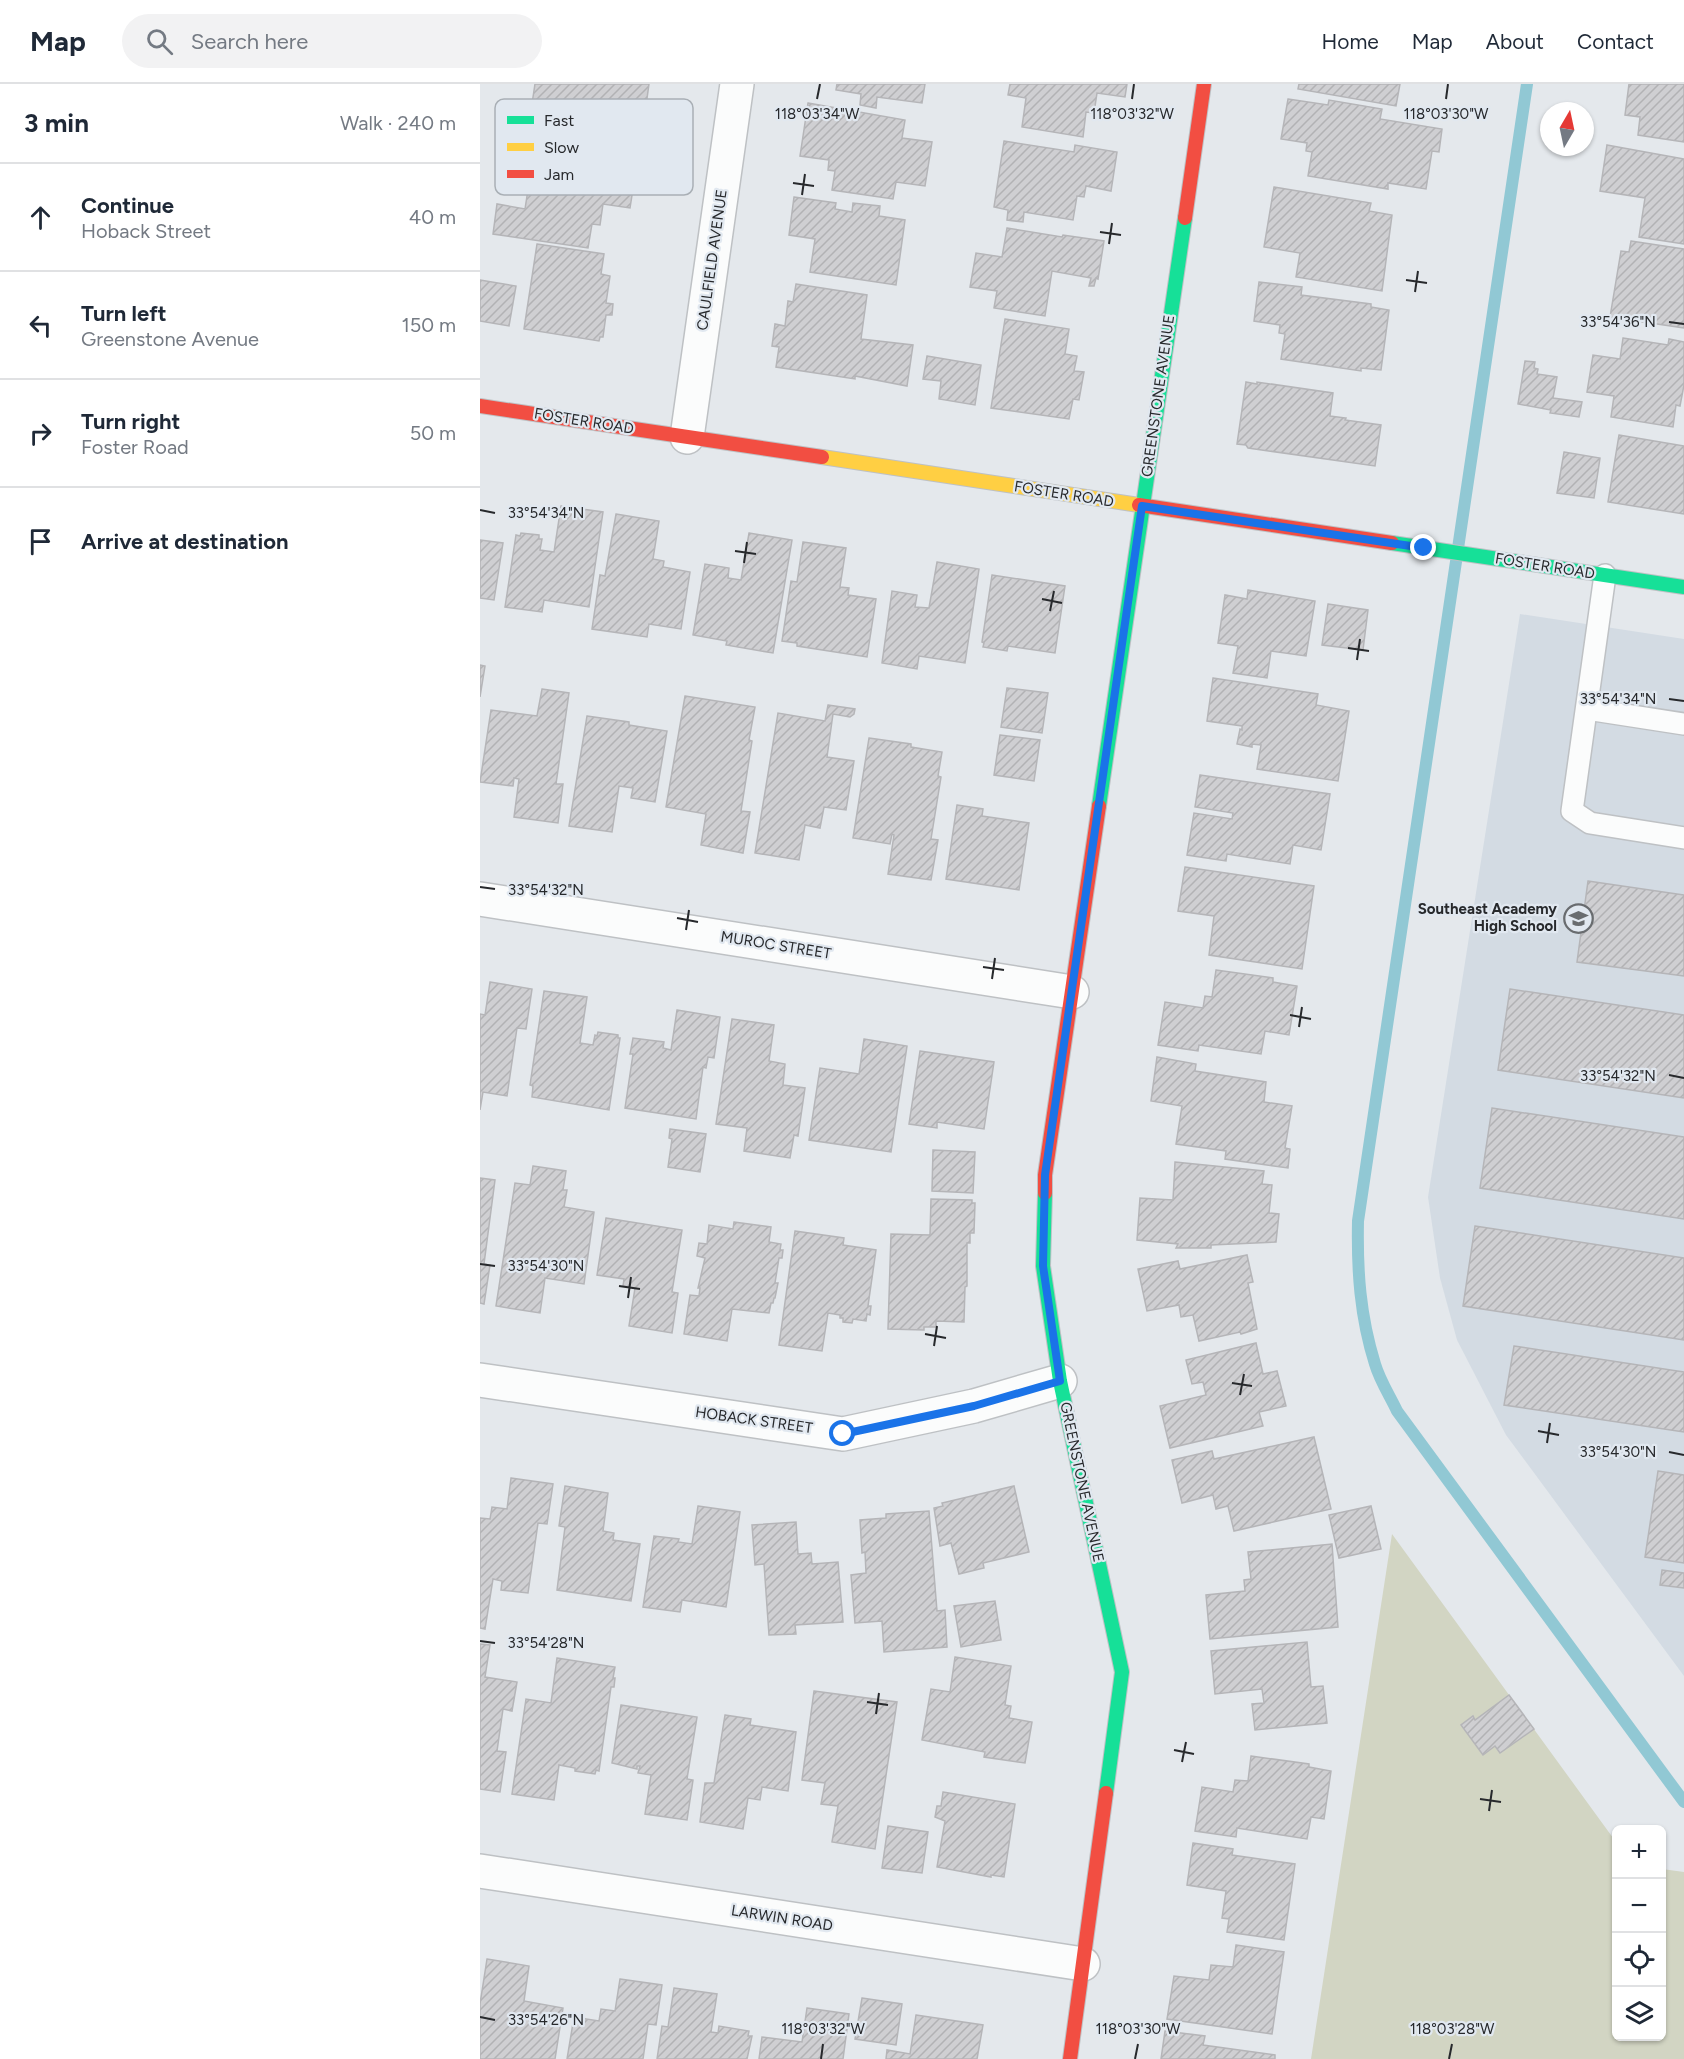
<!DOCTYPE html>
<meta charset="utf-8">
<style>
body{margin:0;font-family:Figtree,sans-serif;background:#f2f2f3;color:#1f2937}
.controls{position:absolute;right:18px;bottom:18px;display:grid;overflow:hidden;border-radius:9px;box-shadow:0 2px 4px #0004}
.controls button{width:54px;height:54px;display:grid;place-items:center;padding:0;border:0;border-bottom:2px solid #e0e1e3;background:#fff;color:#1f2937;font:30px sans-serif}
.compass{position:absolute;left:1060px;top:18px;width:54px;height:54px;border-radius:50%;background:#fff;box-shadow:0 2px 4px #0004;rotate:9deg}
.stop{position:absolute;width:18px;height:18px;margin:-14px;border:4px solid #1a73e8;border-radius:50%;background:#fff}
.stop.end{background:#1a73e8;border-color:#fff;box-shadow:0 2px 6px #0008}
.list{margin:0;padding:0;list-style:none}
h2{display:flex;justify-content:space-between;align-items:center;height:78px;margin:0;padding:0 24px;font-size:26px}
h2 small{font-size:20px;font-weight:400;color:#747a83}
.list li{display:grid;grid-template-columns:39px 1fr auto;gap:18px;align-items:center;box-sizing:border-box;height:108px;padding:0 24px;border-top:2px solid #e0e1e3}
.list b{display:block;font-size:22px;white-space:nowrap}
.list p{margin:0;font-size:20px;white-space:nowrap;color:#747a83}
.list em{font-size:20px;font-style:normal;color:#747a83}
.icon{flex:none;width:33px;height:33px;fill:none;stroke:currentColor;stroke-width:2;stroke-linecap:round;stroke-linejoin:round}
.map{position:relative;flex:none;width:1204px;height:1975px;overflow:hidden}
header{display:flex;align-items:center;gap:36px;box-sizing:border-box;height:84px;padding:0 30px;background:#fff;border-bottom:2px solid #e0e1e3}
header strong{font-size:28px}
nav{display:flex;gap:33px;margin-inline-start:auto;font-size:21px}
.search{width:420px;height:54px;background:#f2f2f3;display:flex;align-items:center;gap:15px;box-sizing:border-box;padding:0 21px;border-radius:33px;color:#747a83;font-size:22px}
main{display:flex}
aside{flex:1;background:#fff}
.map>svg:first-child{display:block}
</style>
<header>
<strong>Map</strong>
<div class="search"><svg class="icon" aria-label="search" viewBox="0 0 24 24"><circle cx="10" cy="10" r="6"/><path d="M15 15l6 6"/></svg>Search here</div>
<nav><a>Home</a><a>Map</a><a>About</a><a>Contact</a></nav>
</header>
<main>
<aside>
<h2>3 min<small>Walk · 240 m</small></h2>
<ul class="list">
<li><svg class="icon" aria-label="ahead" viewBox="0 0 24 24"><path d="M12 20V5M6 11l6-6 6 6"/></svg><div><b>Continue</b><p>Hoback Street</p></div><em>40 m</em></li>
<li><svg class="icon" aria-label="left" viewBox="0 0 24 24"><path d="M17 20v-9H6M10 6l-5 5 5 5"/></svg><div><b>Turn left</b><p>Greenstone Avenue</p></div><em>150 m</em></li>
<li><svg class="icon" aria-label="right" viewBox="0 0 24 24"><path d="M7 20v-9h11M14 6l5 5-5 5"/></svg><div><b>Turn right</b><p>Foster Road</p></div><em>50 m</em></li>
<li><svg class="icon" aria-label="arrive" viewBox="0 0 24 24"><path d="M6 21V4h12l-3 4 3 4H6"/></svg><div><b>Arrive at destination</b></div></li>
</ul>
</aside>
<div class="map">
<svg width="1204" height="1975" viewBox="0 0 1204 1975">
<defs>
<pattern id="building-hatch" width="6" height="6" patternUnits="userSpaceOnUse" patternTransform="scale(1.5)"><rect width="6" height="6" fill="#cfcfd2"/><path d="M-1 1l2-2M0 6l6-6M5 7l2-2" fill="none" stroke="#b2b2b4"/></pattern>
</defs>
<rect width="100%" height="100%" fill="#e4e8ec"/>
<!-- built -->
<path fill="#d3dbe3" d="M1040,530L1204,555V1592L1026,1351L977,1256L960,1194L948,1113Z"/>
<!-- grass -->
<path fill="#d2d5c3" d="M912,1450L1136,1758V1952H1182V1785L1204,1788V1975H831Z"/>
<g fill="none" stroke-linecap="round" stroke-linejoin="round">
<!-- stream -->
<path stroke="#91c8d4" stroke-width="12" d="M1047,0L878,1137C877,1187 880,1232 895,1280C900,1297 910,1312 917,1327L1204,1718"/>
</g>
<!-- building -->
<g fill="url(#building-hatch)" stroke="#b5b5b8" stroke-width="1.5">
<path d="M55,0H169L164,36H161L159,49L153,48L155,35L139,33L138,41L130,40L126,65L47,53Z"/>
<path d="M357,0H445L442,19L397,13L396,24L380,21L381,10L356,6Z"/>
<path d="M530,0H647L645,13L617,9L614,29L606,28L603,53L542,43L546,14L528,11Z"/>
<path d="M819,0H920L916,22L818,5Z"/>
<path d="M1149,0H1204V58L1158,51L1160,33L1145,31Z"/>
<path d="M808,15L848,21L849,16L902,25L900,35L962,45L959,68L952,67L946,105L908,99V105L828,92L832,68L826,67L827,59L801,55Z"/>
<path d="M328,19L425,36L422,54L452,58L445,102L416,98L413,115L352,106L355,87L348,86L349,76L320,72Z"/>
<path d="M524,57L594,68L595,61L637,68L631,107L606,102L604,113L597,112L593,136L544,128L543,138L527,136L528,126L514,123Z"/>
<path d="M1127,61L1204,75V160L1159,153L1165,114L1120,107Z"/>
<path d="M60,72L156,86L150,124L123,120L120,141L112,140L108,164L13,150L17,120L45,125L50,93L57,94Z"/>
<path d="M794,103L891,119L889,127L912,131L902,207L816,193L820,169L784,163Z"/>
<path d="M314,113L356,119L355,125L372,128L373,119L400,122L399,132L425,136L416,201L330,188L335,155L309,151Z"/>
<path d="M527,144L582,153L583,151L624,157L618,195L616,194L614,202H609L611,194L572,187L565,232L514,224L517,207L490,203L496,169L522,173Z"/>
<path d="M1151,157L1204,165V244L1130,233L1141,167L1149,168Z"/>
<path d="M57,160L124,170L121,190L130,192L126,219L133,220L132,231H126L123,253H120L119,257L44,245Z"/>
<path d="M0,196L36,202L29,242L0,237Z"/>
<path d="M779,198L822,203L821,211L891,220V223L909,226L901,286L881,284V287L801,275L805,250L799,249L800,241L774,237Z"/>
<path d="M316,200L387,211L381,255L433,261L427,302L375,292V295L296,283L299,263L292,262L295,240L305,242L308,217L313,218Z"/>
<path d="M525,235L589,245L585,270L597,272L594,287L604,288L599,316L593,315L589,335L511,324Z"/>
<path d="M1143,254L1188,261L1189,255L1204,258V301L1200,322L1196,321L1193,343L1131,333L1134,312L1107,308L1113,271L1140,275Z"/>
<path d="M447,272L501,281L495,321L459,315L461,297L443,295Z"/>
<path d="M1045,277L1055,278L1054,284L1058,285L1057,290L1077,293L1073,314L1102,318L1099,333L1070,329L1071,326L1038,320Z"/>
<path d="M766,298L777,300V298L853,309L850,332L866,334L865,336L901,341L895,382L768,364L766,361L757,360Z"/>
<path d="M1139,351L1204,362V430L1128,418Z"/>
<path d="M1084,368L1120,374L1114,414L1077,409Z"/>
<path d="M81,422L123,428L109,523L64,516L62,528L25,523L36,451L40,452L41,449L59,451V455H62L60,466L74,468Z"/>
<path d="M136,430L179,437L173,475L184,477L183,483L210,488L201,545L169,540L167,553L112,545L120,491L125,492Z"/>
<path d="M269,449L312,456L293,569L246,561L247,557L213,551L225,480L249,484L248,494L261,496Z"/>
<path d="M0,456L23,459L14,516L0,514Z"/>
<path d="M323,458L366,464L360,503L369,504L368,511L396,515L387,573L317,562V559L302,557L311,497L317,498Z"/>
<path d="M457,478L499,485L485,579L439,572L437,585L402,579L412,507L437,511L435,523L449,524Z"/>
<path d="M512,491L585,502L575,569L528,562L527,567L503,563L504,559L502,558Z"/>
<path d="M768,506L835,517L826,572L791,567L787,594L753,589L758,562L738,559L745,511L767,515Z"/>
<path d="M848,520L888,526L883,566L842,561Z"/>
<path d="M0,581L5,582L0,613Z"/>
<path d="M733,594L838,610L836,621L869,627L858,697L777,685L781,661L772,660V663L757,660L760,645L762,646V642L727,637Z"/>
<path d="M527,604L568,609L562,649L521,643Z"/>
<path d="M62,605L89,609L76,700H83L78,739L34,733L39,695L34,694L33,702L0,698L11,626L57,632Z"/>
<path d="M205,612L275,623L269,656L272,657L261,727L270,728L263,769L221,761L226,730L186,723Z"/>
<path d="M348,621L375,625L374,630L370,633L353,630L347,673L374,677L366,726L344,723L340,744L325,741L319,776L275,769L298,629L345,637Z"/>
<path d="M107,632L149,638V641L187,647L175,718L151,714L153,704L139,702L132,748L89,742Z"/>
<path d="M520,651L560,656L554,697L514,691Z"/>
<path d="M389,654L431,660V663L462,668L458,692L461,693L451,755L458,756L451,796L408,790L414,751L412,750L410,760L373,754Z"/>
<path d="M720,691L850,710L841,766L813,761L810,780L747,770L746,777L707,771L714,729L752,735L753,729L715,723Z"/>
<path d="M477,721L503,725L502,732L549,739L539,806L466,795Z"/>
<path d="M705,783L834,802L822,885L729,871L734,832L698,827Z"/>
<path d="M1108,797L1204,811V892L1097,878Z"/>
<path d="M736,886L793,894V898L817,902L809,951L785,947L781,970L719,961L718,967L678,961L685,918L723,924L725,912L732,913Z"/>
<path d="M10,898L52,905L46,945L37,944L27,1012L3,1008L0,1026V930L5,931Z"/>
<path d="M1030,905L1204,931V1014L1018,986Z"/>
<path d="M64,907L107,913L100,959L113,961L115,951L117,952L118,948L138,951V954H140L129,1026L52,1013L53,1002L50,1001Z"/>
<path d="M197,926L240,933L234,974L228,973L226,984L223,983L216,1035L145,1024L153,970H150L153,954L184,958L183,964L191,966Z"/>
<path d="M252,935L294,941L289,977L305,980L303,1001L325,1004L318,1052L314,1051L310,1074L264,1067L267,1044L236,1040Z"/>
<path d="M384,955L427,962L411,1068L329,1056L340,984L379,990Z"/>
<path d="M440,967L514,978L504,1045L457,1038V1044L429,1040Z"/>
<path d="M677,973L716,980L715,987L786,998L784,1018L812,1022L805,1064L810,1065L808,1084L745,1075L746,1067L696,1060L702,1022L671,1017Z"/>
<path d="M1012,1024L1204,1053V1135L1000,1104Z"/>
<path d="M190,1045L226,1050L220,1088L188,1083L192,1055L189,1054Z"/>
<path d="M453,1066L495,1068L493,1109L452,1107Z"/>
<path d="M695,1078L784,1087L782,1100L792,1101L789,1129L799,1130L796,1158L731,1161V1164H696L698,1160L657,1156L660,1114L693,1116Z"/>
<path d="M53,1082L86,1087L83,1106H87L84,1123L114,1128L104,1200L65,1194L60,1229L16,1222L35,1099L50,1101Z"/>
<path d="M0,1094L15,1096L4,1180L10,1181L4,1220L0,1219Z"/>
<path d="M451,1115L492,1116V1119H495L494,1149H490V1159H487V1202L485,1203L484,1238L456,1237V1243H444V1246L408,1245L411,1150L450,1151Z"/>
<path d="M126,1134L202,1146L192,1208L198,1209L192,1249L149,1242L155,1204L143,1202L144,1195L117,1191Z"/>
<path d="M254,1138L291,1143L289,1158L301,1160L300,1166H303L302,1174H299L295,1199H298L295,1214H294L293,1219H291L289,1229L252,1225L247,1257L204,1250L210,1211L219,1212L220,1204H218L225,1174L217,1172L219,1159L227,1160L229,1141L253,1145Z"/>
<path d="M995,1142L1204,1174V1256L983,1222Z"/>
<path d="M315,1147L364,1154L363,1161L396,1166L388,1222H391L390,1231L387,1230L386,1237L373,1235L372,1239L363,1238V1234H360V1231L348,1229L342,1267L299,1261Z"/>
<path d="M767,1171L773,1198L768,1199L777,1245L761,1250L760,1248L719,1257L713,1231L701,1233L699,1221L667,1227L658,1185L698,1177L700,1185Z"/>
<path d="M776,1259L783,1290L797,1287L806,1322L779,1328L783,1342L690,1364L680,1322L726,1311L723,1298L712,1300L706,1276Z"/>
<path d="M1034,1262L1204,1288V1348L1024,1321Z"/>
<path d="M834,1353L851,1425L754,1447L748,1422L736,1425L733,1411L702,1419L692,1376L732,1367L734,1375Z"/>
<path d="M1178,1387L1204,1391V1479L1165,1473Z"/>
<path d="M31,1394L73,1400L67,1440L58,1439L48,1509L21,1506L22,1497L13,1495L5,1545L0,1544V1434L10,1435L12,1423L27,1425Z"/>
<path d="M85,1402L128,1409L123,1447L134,1449L133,1456L160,1460L151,1517L77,1506L85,1443L79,1442Z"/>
<path d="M534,1402L549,1468L503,1479L504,1484L479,1490L471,1459L460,1462L454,1424L463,1422L462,1419Z"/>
<path d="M218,1422L260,1428L246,1523L202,1516L200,1528L163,1523L174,1452L199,1455L198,1458L212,1460Z"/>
<path d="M891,1422L901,1465L859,1474L849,1431Z"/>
<path d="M449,1427L457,1527L465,1526L467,1563L404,1568L402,1537L375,1539L371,1491L386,1489L385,1468L382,1469L380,1436L406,1434V1430Z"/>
<path d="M316,1438L318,1470L331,1469L332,1480L358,1478L363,1538L315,1541L316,1550L289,1551L284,1480L275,1481L272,1441Z"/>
<path d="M852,1460L858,1543L730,1555L726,1511L765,1507L764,1496L771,1495L768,1468Z"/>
<path d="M1182,1486L1204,1489V1504L1180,1501Z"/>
<path d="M515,1517L521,1556L481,1563L474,1522Z"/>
<path d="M827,1558L831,1603L843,1602L847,1639L775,1646L772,1620L784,1619L782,1605L735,1610L731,1567Z"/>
<path d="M0,1560L10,1561L5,1593L37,1598L32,1627L23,1625L17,1667L26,1668L20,1708L0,1705Z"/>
<path d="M475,1573L531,1582L525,1621L531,1622L529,1634L552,1638L545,1679L504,1673L505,1668L442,1656L451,1605L470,1608Z"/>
<path d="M77,1574L135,1583L133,1594H135L134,1603H131L119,1687L116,1686L115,1690L95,1687V1684L79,1681L74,1716L32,1710L46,1615L71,1619Z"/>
<path d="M334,1607L417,1618L395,1765L352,1758L358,1722L341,1720L345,1699L322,1696Z"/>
<path d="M1029,1611L1054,1645L1020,1669L1015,1662L1003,1671L981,1641L993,1632L995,1636Z"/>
<path d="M141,1621L217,1633L207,1695L213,1696L207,1736L165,1730L171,1691L158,1689L160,1682H157V1685L132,1679Z"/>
<path d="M245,1631L271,1635L270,1641L316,1648L308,1707L282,1703L280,1716L268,1714L263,1745L220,1738L225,1699H234Z"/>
<path d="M771,1672L829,1680V1683L851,1687L844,1735L831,1733L827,1755L757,1744L756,1753L715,1747L722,1703L753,1708L755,1696L768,1697Z"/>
<path d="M463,1708L535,1720L524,1793L511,1791V1793L457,1783L465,1737L455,1733L457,1722H461Z"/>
<path d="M408,1742L448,1748L442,1789L402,1784Z"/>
<path d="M713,1759L753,1765L752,1771L815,1780L804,1856L747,1848L749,1835L742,1834L746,1807L707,1801Z"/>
<path d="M756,1861L804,1868L792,1950L687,1935L694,1892L729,1896L731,1881L753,1883Z"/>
<path d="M7,1875L49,1882L44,1917L83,1924L75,1975H0V1920Z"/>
<path d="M140,1895L182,1901L176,1941L168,1940L163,1975H87L94,1933L119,1937L121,1925L135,1927Z"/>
<path d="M194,1904L237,1910L231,1948L238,1949L239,1942L269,1947L268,1952H272L267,1975H177L182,1942L188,1943Z"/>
<path d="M382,1914L422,1920L416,1961L375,1955Z"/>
<path d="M327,1924L369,1930L363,1975H279L282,1953L322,1958Z"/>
<path d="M436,1931L503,1941L497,1975H406L407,1966L430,1970Z"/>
<path d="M685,1947L725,1952L723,1961L795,1971V1975H681Z"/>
</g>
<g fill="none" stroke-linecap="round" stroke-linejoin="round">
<defs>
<g id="lane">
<path d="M1125,491L1092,727L1110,739L1204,754"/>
<path d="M1107,625L1204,640"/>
</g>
<g id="street">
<path d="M207,353L257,0"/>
<path d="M0,815L592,908"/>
<path d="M0,1296L363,1350L494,1322L580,1297"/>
<path d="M0,1787L603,1880"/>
</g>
<g id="fast">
<path d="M912,459L1204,503"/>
<path d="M619,722L705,134"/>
<path d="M565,1109L563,1182L580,1297L642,1588L626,1709"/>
</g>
<path id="slow" d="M342,373L659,421"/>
<g id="jam">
<path d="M705,134L724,0"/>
<path d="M0,322L342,373"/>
<path d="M659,421L912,459"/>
<path d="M565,1109V1091L619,722"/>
<path d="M590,1975L626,1709"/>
</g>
</defs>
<!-- lane casing -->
<use href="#lane" stroke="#bec1c4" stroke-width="24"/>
<!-- street casing -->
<use href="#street" stroke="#bec1c4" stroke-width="36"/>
<!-- fast casing -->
<use href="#fast" stroke="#bec1c4" stroke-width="16"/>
<!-- slow casing -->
<use href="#slow" stroke="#bec1c4" stroke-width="16"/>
<!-- jam casing -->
<use href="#jam" stroke="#bec1c4" stroke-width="16"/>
<!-- lane -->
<use href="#lane" stroke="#fbfcfc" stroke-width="21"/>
<!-- street -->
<use href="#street" stroke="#fbfcfc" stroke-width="33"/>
<!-- fast -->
<use href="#fast" stroke="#16e098" stroke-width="14"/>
<!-- slow -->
<use href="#slow" stroke="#ffcf43" stroke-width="14"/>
<!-- jam -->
<use href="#jam" stroke="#f24e42" stroke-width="14"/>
</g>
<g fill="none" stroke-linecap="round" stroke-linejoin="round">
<!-- route -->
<path stroke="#1a73e8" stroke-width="8" d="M363,1350L494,1322L580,1297L563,1182L565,1091L662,422L944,464"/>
</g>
<!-- ticks -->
<path fill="none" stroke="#27292c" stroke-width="2" d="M337,15L340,0M652,15L654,0M966,15L968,0M313,99L334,102M322,111L325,90M620,148L641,151M629,160L632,139M926,196L947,199M935,208L938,187M1189,238L1204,240M0,426L15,429M255,467L276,470M264,479L267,458M562,515L582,519M570,527L574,507M868,564L889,567M877,576L880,555M1189,615L1204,617M0,803L15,805M197,834L218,838M206,846L209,826M503,883L524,886M512,895L515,874M810,931L831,935M819,943L822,923M1189,991L1204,994M0,1180L15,1182M139,1202L160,1205M148,1214L151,1193M445,1250L466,1254M454,1262L457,1242M752,1299L772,1302M760,1311L764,1290M1058,1347L1079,1351M1067,1359L1070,1339M1189,1368L1204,1371M0,1557L15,1559M387,1618L408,1621M396,1630L399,1609M694,1666L714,1670M702,1678L706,1658M1000,1715L1021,1718M1009,1727L1012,1706M0,1933L15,1936M341,1975L343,1960M655,1975L658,1960M969,1975L972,1960"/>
<!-- icons -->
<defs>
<symbol id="school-ring" viewBox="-11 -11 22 22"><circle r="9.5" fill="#e1e8f0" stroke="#696c6f" stroke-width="1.5"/><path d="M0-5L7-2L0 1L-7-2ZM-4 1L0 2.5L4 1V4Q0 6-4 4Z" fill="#696c6f"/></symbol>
</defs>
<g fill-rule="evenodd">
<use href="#school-ring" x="1082" y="818" width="33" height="33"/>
</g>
<g text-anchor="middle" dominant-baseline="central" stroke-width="4.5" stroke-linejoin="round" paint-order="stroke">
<!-- street labels -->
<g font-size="15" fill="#27292c" stroke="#e1e8f0">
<text transform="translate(232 176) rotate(-82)">CAULFIELD AVENUE</text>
<text transform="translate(678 312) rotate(-82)">GREENSTONE AVENUE</text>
<text transform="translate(104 337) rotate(9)">FOSTER ROAD</text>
<text transform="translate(584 410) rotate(9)">FOSTER ROAD</text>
<text transform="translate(1065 482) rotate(9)">FOSTER ROAD</text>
<text transform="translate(296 861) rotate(9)">MUROC STREET</text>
<text transform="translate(274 1336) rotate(8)">HOBACK STREET</text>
<text transform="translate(602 1398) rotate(78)">GREENSTONE AVENUE</text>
<text transform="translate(302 1834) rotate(9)">LARWIN ROAD</text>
</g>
<!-- poi labels -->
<g font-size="15" font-weight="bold" fill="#27292c" stroke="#e1e8f0" text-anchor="end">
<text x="1077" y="825">Southeast Academy<tspan x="1077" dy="17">High School</tspan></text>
</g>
</g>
<!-- legend -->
<rect x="15" y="15" width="198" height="96" rx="9" fill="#e1e8f0" stroke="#a9afb5" stroke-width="1.5"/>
<rect x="27" y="32" width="27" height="8" fill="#16e098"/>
<rect x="27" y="59" width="27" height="8" fill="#ffcf43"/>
<rect x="27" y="86" width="27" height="8" fill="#f24e42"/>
<g font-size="16" fill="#27292c">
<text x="64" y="42">Fast</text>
<text x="64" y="69">Slow</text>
<text x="64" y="96">Jam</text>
</g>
<g font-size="15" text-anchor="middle" fill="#27292c" stroke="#e1e8f0" stroke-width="4.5" stroke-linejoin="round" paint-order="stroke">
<text x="337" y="35">118°03'34"W</text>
<text x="652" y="35">118°03'32"W</text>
<text x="966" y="35">118°03'30"W</text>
<text x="1138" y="243">33°54'36"N</text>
<text x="66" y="434">33°54'34"N</text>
<text x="1138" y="620">33°54'34"N</text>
<text x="66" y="811">33°54'32"N</text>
<text x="1138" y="997">33°54'32"N</text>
<text x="66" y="1187">33°54'30"N</text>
<text x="1138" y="1373">33°54'30"N</text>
<text x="66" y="1564">33°54'28"N</text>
<text x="66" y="1941">33°54'26"N</text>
<text x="343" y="1950">118°03'32"W</text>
<text x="658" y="1950">118°03'30"W</text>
<text x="972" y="1950">118°03'28"W</text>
</g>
</svg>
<div class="controls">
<button>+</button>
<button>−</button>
<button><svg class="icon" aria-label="locate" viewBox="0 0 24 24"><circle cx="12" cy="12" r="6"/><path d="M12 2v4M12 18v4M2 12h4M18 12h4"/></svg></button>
<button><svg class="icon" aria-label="layers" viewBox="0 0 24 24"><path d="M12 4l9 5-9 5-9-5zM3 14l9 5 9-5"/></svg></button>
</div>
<svg class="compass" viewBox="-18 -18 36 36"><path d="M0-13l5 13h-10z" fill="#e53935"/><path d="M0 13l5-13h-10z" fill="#747a83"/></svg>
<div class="stop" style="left:363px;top:1350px"></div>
<div class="stop end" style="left:944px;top:464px"></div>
</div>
</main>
